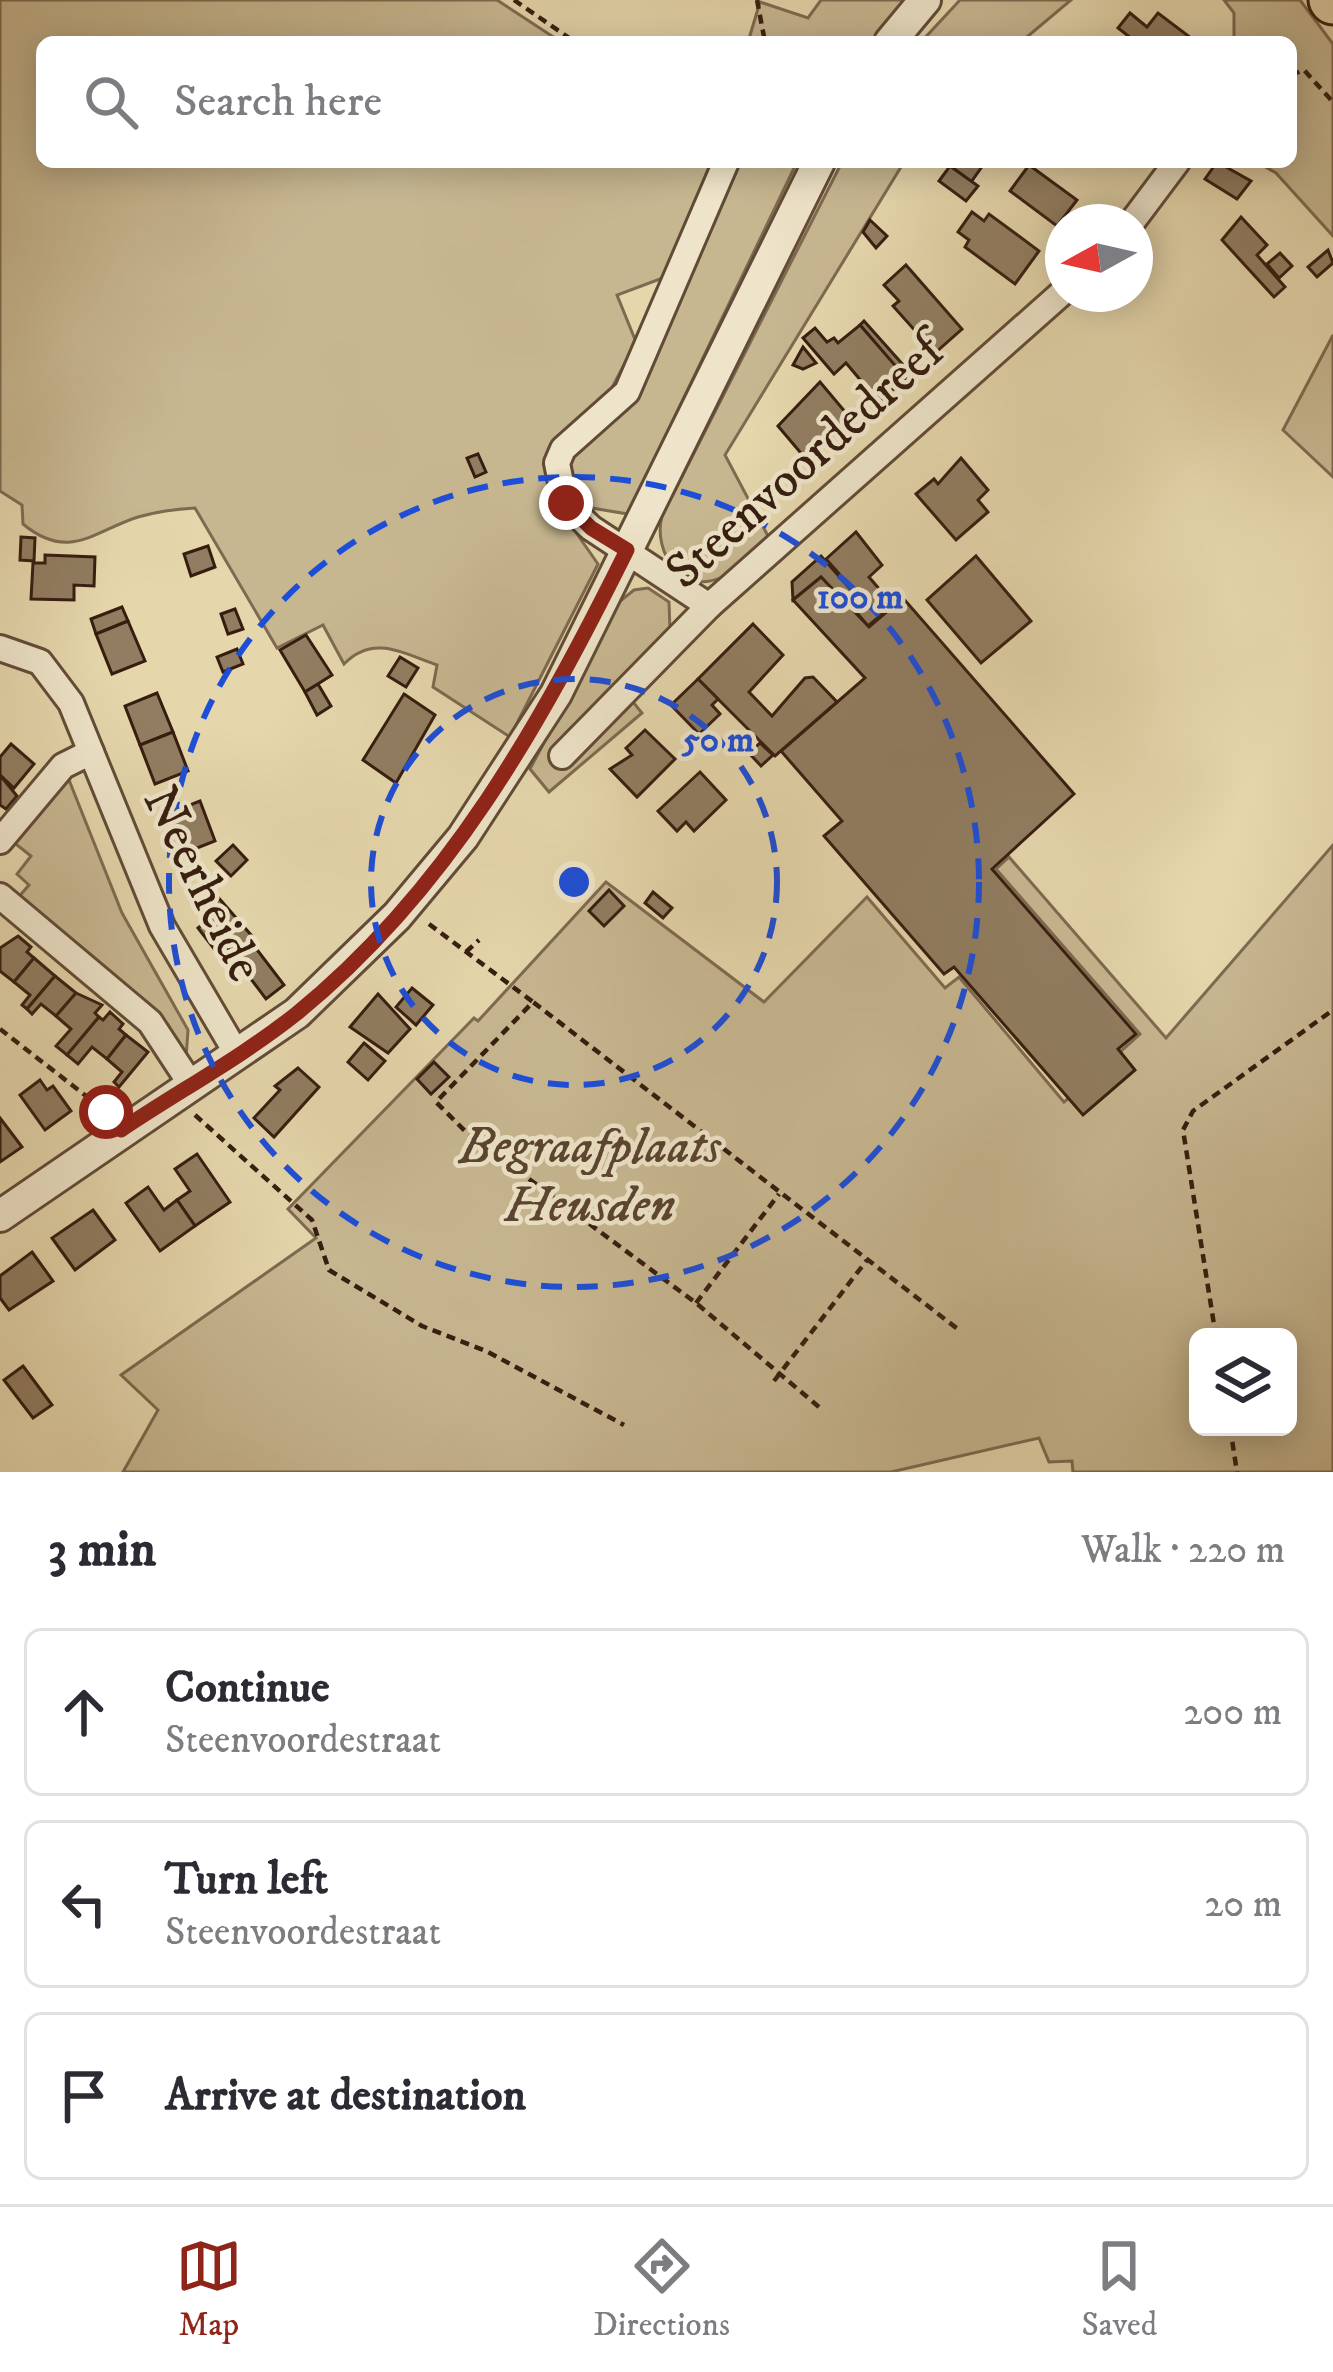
<!DOCTYPE html>
<meta charset="utf-8">
<style>
body{margin:0;font-family:"IM FELL DW Pica",serif;background:#f2f2f3;color:#2b2b33}
.controls{position:absolute;right:36px;bottom:36px;display:grid;overflow:hidden;border-radius:18px;box-shadow:0 6px 30px #0003}
.controls button{width:108px;height:108px;display:grid;place-items:center;padding:0;border:0;border-bottom:3px solid #e1e1e2;background:#fff;color:#2b2b33;font:60px sans-serif}
.compass{position:absolute;left:1045px;top:204px;width:108px;height:108px;border-radius:50%;background:#fff;box-shadow:0 6px 30px #0003;rotate:262deg}
.stop{position:absolute;width:36px;height:36px;margin:-27px;border:9px solid #8f2418;border-radius:50%;background:#fff}
.stop.end{background:#8f2418;border-color:#fff;box-shadow:0 3px 12px #0008}
.list{margin:0;padding:0;list-style:none}
h2{display:flex;justify-content:space-between;align-items:center;height:156px;margin:0;padding:0 48px;font-size:51px}
h2 small{font-size:39px;font-weight:400;color:#7c7c81}
.list li{display:grid;grid-template-columns:78px 1fr auto;gap:36px;align-items:center;box-sizing:border-box;height:168px;margin:0 24px 24px;padding:0 24px;border:3px solid #e1e1e2;border-radius:18px}
.list b{display:block;font-size:45px;white-space:nowrap}
.list p{margin:0;font-size:39px;white-space:nowrap;color:#7c7c81}
.list em{font-size:39px;font-style:normal;color:#7c7c81}
.icon{flex:none;width:66px;height:66px;fill:none;stroke:currentColor;stroke-width:2;stroke-linecap:round;stroke-linejoin:round}
.map{position:relative;flex:none;width:1333px;height:1472px;overflow:hidden}
.search{position:absolute;background:#fff;box-shadow:0 6px 30px #0003;left:36px;right:36px;top:36px;height:132px;display:flex;align-items:center;gap:30px;box-sizing:border-box;padding:0 42px;border-radius:18px;color:#7c7c81;font-size:45px}
.sheet{height:732px;background:#fff}
nav{display:flex;justify-content:space-around;align-items:center;box-sizing:border-box;height:168px;border-top:3px solid #e1e1e2;background:#fff;font-size:33px;color:#7c7c81}
nav a{display:grid;justify-items:center;gap:6px}
nav .on{color:#8f2418}
.map>svg:first-child{display:block}
</style>
<div class="map">
<svg width="1333" height="1472" viewBox="0 0 1333 1472">
<rect width="100%" height="100%" fill="#e5d6ac"/>
<filter id="stains"><feTurbulence type="fractalNoise" baseFrequency=".00167" numOctaves="4"/><feColorMatrix values="0 0 0 0 .2 0 0 0 0 .09 0 0 0 0 .02 0 0 0 .5 -.17"/></filter>
<radialGradient id="worn" r=".72"><stop offset=".6" stop-color="#630" stop-opacity="0"/><stop offset="1" stop-color="#630" stop-opacity=".3"/></radialGradient>
<!-- green -->
<g fill="#c7b791" stroke="#7e6a50" stroke-width="3" fill-rule="evenodd">
<path d="M0,0H497L561,42H42V162H711L668,276L617,295L636,342L606,399L548,473L552,498L598,564L510,737L433,687L437,665C402,653 373,634 344,664L323,625L277,648L195,508C177,509 156,512 138,517C94,531 69,562 23,524L22,505L0,491Z"/>
<path d="M821,0H906L871,42H748L760,2L808,18Z"/>
<path d="M960,0H1071L1021,42H921Z"/>
<path d="M1224,0H1300L1333,44V236L1276,173L1257,162H1291V42H1234V13Z"/>
<path d="M737,162H797L628,514L586,507L567,487V461L601,425Z"/>
<path d="M842,162H904L725,455L769,538C756,549 742,566 726,575C684,599 652,553 662,516Z"/>
<path d="M1333,335V477L1283,430Z"/>
<path d="M648,588L669,602L670,631L566,733L552,760L566,769L633,702L642,713L549,792L530,769L619,602L634,590Z"/>
<path d="M69,780L122,913L188,1030L186,1058L16,900L29,885L17,874L31,856L12,841L60,783Z"/>
<path d="M1333,845V1472H1073L1072,1461L1049,1462L1039,1438L891,1472H123L158,1410L121,1375L316,1238L288,1209L474,1018L478,1021L606,882L764,1002L867,897L945,988L959,977L1064,1102L1140,1034L996,869L1009,857L1166,1038ZM1198,1337H1288V1427H1198Z"/>
</g>
<!-- building -->
<g fill="#917d61" stroke="#361d0f" stroke-width="3">
<path d="M1130,13L1147,27L1158,13L1195,41L1136,42L1118,28Z"/>
<path d="M945,162H974L981,168L971,182Z"/>
<path d="M1217,162L1251,181L1237,199L1205,179Z"/>
<path d="M1029,165L1077,200L1057,226L1010,191Z"/>
<path d="M950,166L978,186L966,201L939,181Z"/>
<path d="M972,212L984,221L989,214L1039,251L1015,284L965,247L969,240L958,232Z"/>
<path d="M1241,217L1267,245L1257,255L1285,287L1274,297L1222,240Z"/>
<path d="M870,220L887,236L876,248L863,232Z"/>
<path d="M1328,250L1333,263L1317,277L1308,267Z"/>
<path d="M1280,253L1292,266L1279,278L1267,264Z"/>
<path d="M906,265L962,329L935,353L893,306L899,301L884,285Z"/>
<path d="M864,321L905,367L900,372L860,325Z"/>
<path d="M860,325L906,378L879,402L846,363L834,374L803,338L815,328L827,342L834,338L838,343Z"/>
<path d="M803,347L816,363L803,369L793,365Z"/>
<path d="M820,382L852,420L805,458L778,426Z"/>
<path d="M478,454L486,472L475,477L467,458Z"/>
<path d="M961,458L988,490L978,500L988,512L956,540L916,494L934,479L938,484Z"/>
<path d="M856,532L882,565L869,577L893,605L868,626L857,613L867,605L826,559Z"/>
<path d="M21,537L35,538L34,561L20,560Z"/>
<path d="M208,546L215,567L191,576L184,554Z"/>
<path d="M45,555L95,557L94,586L74,585V600L31,599L33,563H45Z"/>
<path d="M821,556L852,591L842,600L821,577L793,600L792,582Z"/>
<path d="M976,556L1031,621L981,663L927,600Z"/>
<path d="M821,577L869,627L903,598L1074,794L992,869L1136,1034L1118,1049L1135,1070L1083,1115L954,967L944,974L824,836L842,821L781,751L865,678L793,600Z"/>
<path d="M122,607L128,621L96,634L91,619Z"/>
<path d="M235,609L243,629L228,634L221,614Z"/>
<path d="M128,621L145,661L112,674L96,634Z"/>
<path d="M753,624L783,655L749,692L772,716L805,678L813,677L837,702L775,756L698,679Z"/>
<path d="M306,635L332,675L305,692L280,650Z"/>
<path d="M237,649L243,664L223,672L217,657Z"/>
<path d="M400,657L418,668L406,687L388,676Z"/>
<path d="M698,679L718,699L712,705L720,714L699,734L671,705Z"/>
<path d="M318,684L331,706L317,715L305,692Z"/>
<path d="M157,693L173,732L140,745L125,706Z"/>
<path d="M404,694L435,715L396,783L363,760Z"/>
<path d="M645,730L675,759L637,797L610,769L632,755L626,748Z"/>
<path d="M173,732L188,771L155,784L140,745Z"/>
<path d="M760,743L773,755L761,766L749,753Z"/>
<path d="M11,744L34,764L14,788L0,775V757Z"/>
<path d="M700,772L726,800L694,831L686,822L677,831L658,811Z"/>
<path d="M0,775L17,796L6,809L0,805Z"/>
<path d="M200,801L215,841L182,854L167,814Z"/>
<path d="M233,845L247,860L231,876L216,861Z"/>
<path d="M210,888L252,936L248,938L284,985L266,999L227,947L218,954L198,928L207,921L192,902Z"/>
<path d="M609,890L624,906L604,926L589,911Z"/>
<path d="M653,892L672,908L663,918L645,903Z"/>
<path d="M18,936L31,947L27,952L34,958L14,982L0,971V948Z"/>
<path d="M34,958L55,976L27,1009L22,1005L30,995L14,982Z"/>
<path d="M55,976L76,993L56,1016L41,1004L32,1014L27,1009Z"/>
<path d="M412,988L433,1005L416,1025L396,1007Z"/>
<path d="M76,993L102,1005L95,1013L99,1017L67,1055L56,1046L71,1029L56,1016Z"/>
<path d="M378,994L410,1029L388,1053L350,1027Z"/>
<path d="M110,1012L123,1024L119,1029L126,1035L107,1059L92,1047L78,1064L67,1055L99,1017L103,1020Z"/>
<path d="M126,1035L148,1052L119,1087L114,1082L122,1072L107,1059Z"/>
<path d="M364,1043L385,1061L368,1080L348,1062Z"/>
<path d="M434,1062L449,1077L431,1094L417,1079Z"/>
<path d="M298,1068L319,1087L274,1137L254,1118L280,1090L275,1086Z"/>
<path d="M40,1080L47,1090L53,1086L71,1111L45,1130L20,1095Z"/>
<path d="M0,1118L22,1147L0,1162Z"/>
<path d="M197,1154L230,1202L195,1226L177,1200L190,1191L175,1169Z"/>
<path d="M148,1187L164,1210L177,1200L195,1226L160,1251L126,1203Z"/>
<path d="M93,1210L115,1240L75,1270L52,1238Z"/>
<path d="M32,1252L53,1281L9,1310L0,1298V1276Z"/>
<path d="M23,1366L52,1405L33,1418L4,1380Z"/>
</g>
<g fill="none" stroke-linecap="round" stroke-linejoin="round">
<defs>
<g id="minor">
<path d="M1132,222L1177,162"/>
<path d="M709,606L591,528L565,503L557,463L563,449L627,392L726,162"/>
<path d="M0,648L40,662L71,703L162,926L237,1054"/>
<path d="M562,756L709,606L1063,292"/>
<path d="M0,841L63,766L91,752"/>
<path d="M0,896L150,1022L190,1083"/>
</g>
<g id="tertiary">
<path d="M890,42L925,0"/>
<path d="M0,1216L297,1013L397,916L463,837L556,694L819,162"/>
</g>
<path id="motorway" d="M1332,0L1333,1"/>
</defs>
<!-- minor casing -->
<use href="#minor" stroke="#624b36" stroke-width="30"/>
<!-- tertiary casing -->
<use href="#tertiary" stroke="#624b36" stroke-width="36"/>
<!-- motorway casing -->
<use href="#motorway" stroke="#361d0f" stroke-width="51"/>
<!-- path -->
<g stroke="#361d0f" stroke-width="4.5" stroke-dasharray="9 6" stroke-linecap="butt">
<path d="M514,0L575,42"/>
<path d="M757,0L765,42"/>
<path d="M1291,75L1304,70L1333,102"/>
<path d="M429,924L533,1002"/>
<path d="M466,952L479,940"/>
<path d="M0,1029L104,1110"/>
<path d="M195,1115L312,1220L329,1270L422,1326L486,1351L624,1425"/>
<path d="M696,1303L779,1194"/>
<path d="M1216,1337L1183,1130L1193,1111L1333,1010"/>
<path d="M774,1381L867,1260"/>
<path d="M819,1407L696,1303L467,1133L436,1102L533,1002L959,1330"/>
<path d="M1230,1427L1237,1472"/>
</g>
<!-- minor -->
<use href="#minor" stroke="#eee4c9" stroke-width="24"/>
<!-- tertiary -->
<use href="#tertiary" stroke="#eee4c9" stroke-width="30"/>
<!-- motorway -->
<use href="#motorway" stroke="#e5d6ac" stroke-width="45"/>
</g>
<g fill="none" stroke-linecap="round" stroke-linejoin="round">
<!-- route -->
<path stroke="#8f2418" stroke-width="15" d="M106,1112L121,1130C179,1091 242,1057 296,1014C449,890 541,723 627,550L591,528L566,503"/>
</g>
<!-- distance rings -->
<g fill="none" stroke="#1d4ed8" stroke-width="6" stroke-dasharray="21 15">
<circle cx="574" cy="882" r="203"/>
<circle cx="574" cy="882" r="405"/>
</g>
<g text-anchor="middle" dominant-baseline="central" stroke-width="9" stroke-linejoin="round" paint-order="stroke">
<!-- street labels -->
<g font-size="51" fill="#361d0f" stroke="#eee4c9">
<text transform="translate(805 462) rotate(-42)">Steenvoordedreef</text>
<text transform="translate(202 884) rotate(64)">Neerheide</text>
</g>
<!-- park labels -->
<g font-size="51" font-style="italic" fill="#5a4430" stroke="#eee4c9">
<text x="590" y="1147">Begraafplaats<tspan x="590" dy="59">Heusden</tspan></text>
</g>
</g>
<circle cx="574" cy="882" r="18" fill="#1d4ed8" stroke="#eee4c9" stroke-width="6"/>
<g font-size="36" text-anchor="middle" font-weight="bold" fill="#1d4ed8" stroke="#eee4c9" stroke-width="9" stroke-linejoin="round" paint-order="stroke">
<text x="860" y="608">100 m</text>
<text x="718" y="751">50 m</text>
</g>
<rect width="100%" height="100%" filter="url(#stains)"/>
<rect width="100%" height="100%" fill="url(#worn)"/>
</svg>
<div class="controls">
<button><svg class="icon" aria-label="layers" viewBox="0 0 24 24"><path d="M12 4l9 5-9 5-9-5zM3 14l9 5 9-5"/></svg></button>
</div>
<svg class="compass" viewBox="-18 -18 36 36"><path d="M0-13l5 13h-10z" fill="#e53935"/><path d="M0 13l5-13h-10z" fill="#7c7c81"/></svg>
<div class="stop" style="left:106px;top:1112px"></div>
<div class="stop end" style="left:566px;top:503px"></div>
<div class="search"><svg class="icon" aria-label="search" viewBox="0 0 24 24"><circle cx="10" cy="10" r="6"/><path d="M15 15l6 6"/></svg>Search here</div>
</div>
<section class="sheet">
<h2>3 min<small>Walk · 220 m</small></h2>
<ul class="list">
<li><svg class="icon" aria-label="ahead" viewBox="0 0 24 24"><path d="M12 20V5M6 11l6-6 6 6"/></svg><div><b>Continue</b><p>Steenvoordestraat</p></div><em>200 m</em></li>
<li><svg class="icon" aria-label="left" viewBox="0 0 24 24"><path d="M17 20v-9H6M10 6l-5 5 5 5"/></svg><div><b>Turn left</b><p>Steenvoordestraat</p></div><em>20 m</em></li>
<li><svg class="icon" aria-label="arrive" viewBox="0 0 24 24"><path d="M6 21V4h12l-3 4 3 4H6"/></svg><div><b>Arrive at destination</b></div></li>
</ul>
</section>
<nav>
<a class="on"><svg class="icon" aria-label="map" viewBox="0 0 24 24"><path d="M3 6l6-2 6 2 6-2v14l-6 2-6-2-6 2zM9 4v14M15 6v14"/></svg>Map</a>
<a><svg class="icon" aria-label="directions" viewBox="0 0 24 24"><path d="M12 3l9 9-9 9-9-9zM9 14v-3h6M13 9l2 2-2 2"/></svg>Directions</a>
<a><svg class="icon" aria-label="saved" viewBox="0 0 24 24"><path d="M7 4h10v16l-5-4-5 4z"/></svg>Saved</a>
</nav>
